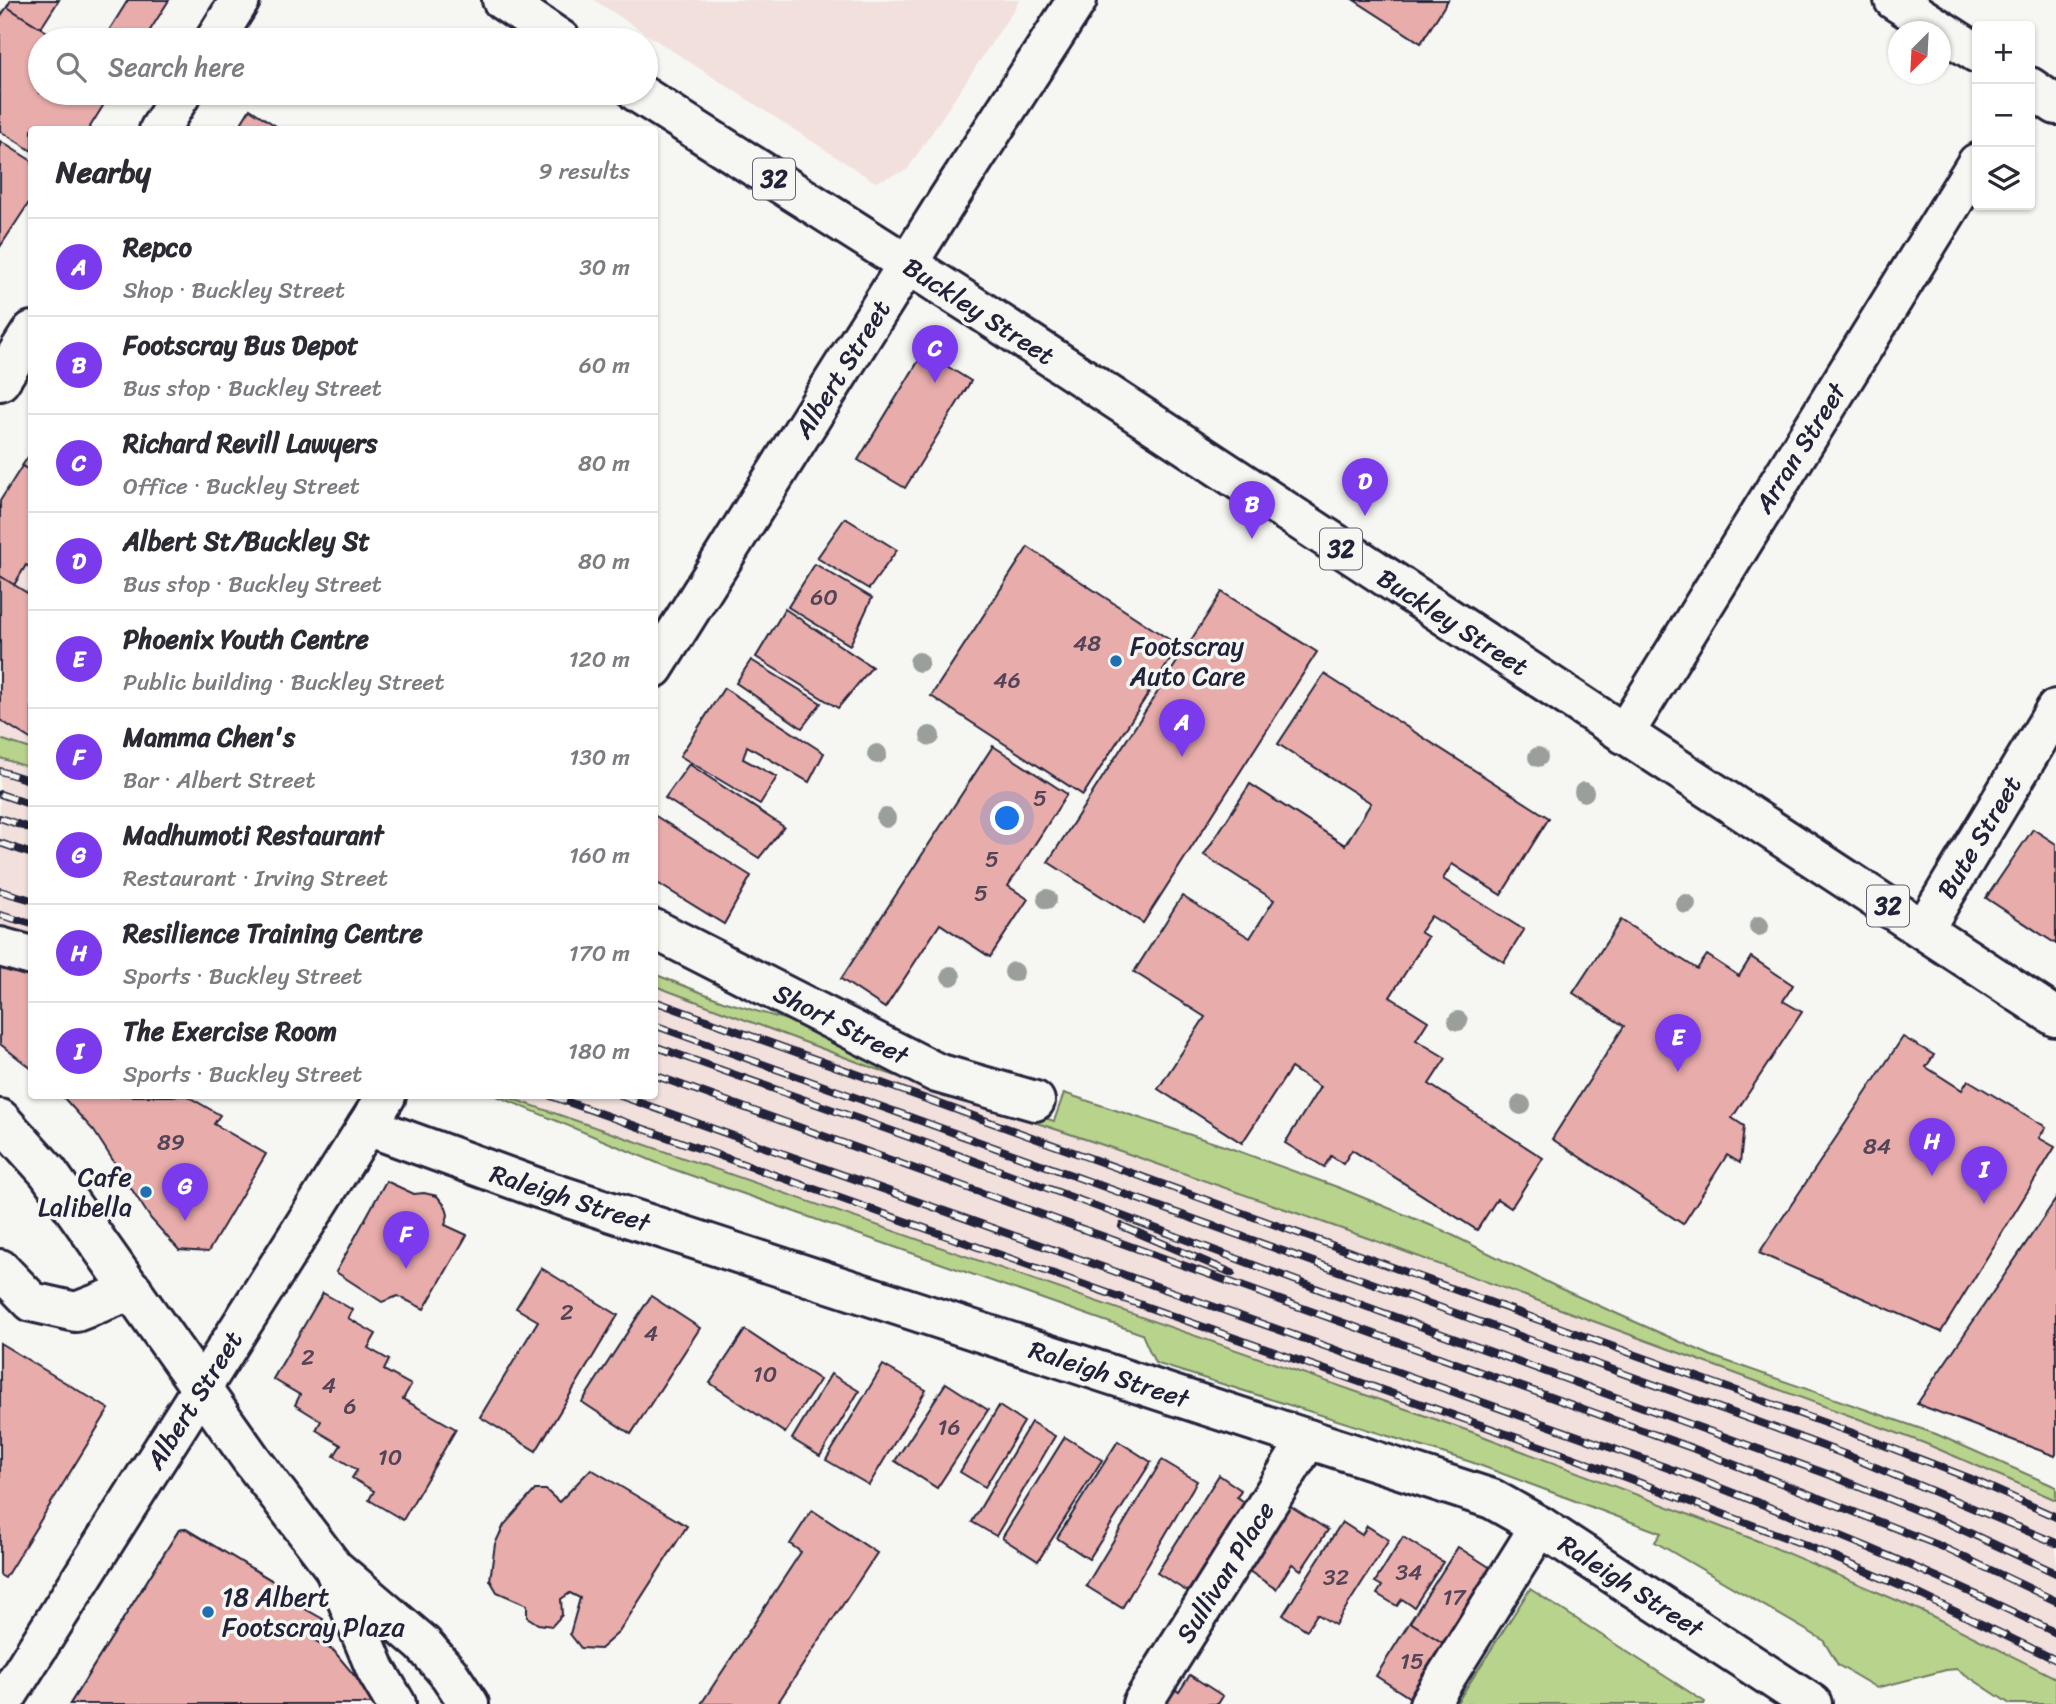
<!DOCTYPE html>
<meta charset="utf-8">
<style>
body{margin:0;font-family:Sriracha,sans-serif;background:#f2f2f3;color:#2b2b33}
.controls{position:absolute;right:21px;top:21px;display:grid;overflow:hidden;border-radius:7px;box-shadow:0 2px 5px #0004}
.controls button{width:63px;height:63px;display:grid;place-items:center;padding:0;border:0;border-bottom:2px solid #e1e1e2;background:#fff;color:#2b2b33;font:35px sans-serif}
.compass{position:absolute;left:1888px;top:21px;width:63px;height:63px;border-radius:50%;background:#fff;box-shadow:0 2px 5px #0004;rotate:204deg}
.you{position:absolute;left:1008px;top:819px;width:24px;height:24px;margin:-18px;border:5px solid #fff;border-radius:50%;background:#1a73e8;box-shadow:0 0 0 10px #1a73e833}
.badge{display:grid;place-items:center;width:46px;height:46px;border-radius:50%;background:#7c3aed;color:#fff;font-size:23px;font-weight:700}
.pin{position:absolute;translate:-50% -58px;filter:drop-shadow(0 2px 4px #0008)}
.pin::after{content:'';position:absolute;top:37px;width:24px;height:21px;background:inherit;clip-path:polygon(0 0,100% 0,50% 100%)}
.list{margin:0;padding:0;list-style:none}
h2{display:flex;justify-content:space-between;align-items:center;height:91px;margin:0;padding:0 28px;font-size:30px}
h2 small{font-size:23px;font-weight:400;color:#7c7c81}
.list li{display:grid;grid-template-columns:46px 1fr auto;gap:21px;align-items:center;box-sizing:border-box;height:98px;padding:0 28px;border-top:2px solid #e1e1e2}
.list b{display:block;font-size:26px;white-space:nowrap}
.list p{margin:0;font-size:23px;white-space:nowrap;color:#7c7c81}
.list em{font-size:23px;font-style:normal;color:#7c7c81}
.icon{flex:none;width:38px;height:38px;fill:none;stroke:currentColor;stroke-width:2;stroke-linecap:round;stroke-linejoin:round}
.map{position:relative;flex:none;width:2056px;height:1704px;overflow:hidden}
.search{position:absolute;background:#fff;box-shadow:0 2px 5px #0004;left:28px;top:28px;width:630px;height:77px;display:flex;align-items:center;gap:18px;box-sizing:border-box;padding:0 24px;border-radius:38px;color:#7c7c81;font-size:26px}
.panel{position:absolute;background:#fff;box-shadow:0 2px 5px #0004;left:28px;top:126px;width:630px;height:973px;border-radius:7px}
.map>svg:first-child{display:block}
</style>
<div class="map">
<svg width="2056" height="1704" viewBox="0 0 2056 1704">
<rect width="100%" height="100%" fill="#f6f6f2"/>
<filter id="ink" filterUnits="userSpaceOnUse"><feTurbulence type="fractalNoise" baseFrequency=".0143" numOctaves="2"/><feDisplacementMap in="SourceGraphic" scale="14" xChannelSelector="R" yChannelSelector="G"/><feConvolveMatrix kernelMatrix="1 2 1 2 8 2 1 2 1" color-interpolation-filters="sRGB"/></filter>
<g filter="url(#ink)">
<!-- built -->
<g fill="#f2e0dd">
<path d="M594,0H1020L907,170L875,182Z"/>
<path d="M31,451V942L0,933V501Z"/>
<path d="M655,974L926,1079L1054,1121L1064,1093L1227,1147L1340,1188L1442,1230L1559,1288L1712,1356L1936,1434L2056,1487V1689L1617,1516L1471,1462L1155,1363L1142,1334L667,1167L497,1096H654Z"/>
</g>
<!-- green -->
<g fill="#b8d38b" stroke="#6d7a63" stroke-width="2">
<path d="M0,739L31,749V768L0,758Z"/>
<path d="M654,974L723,1001L843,1037L926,1079L1054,1121L1064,1093L1227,1147L1340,1188L1442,1230L1559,1288L1712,1356L1936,1434L2056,1487V1500L1924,1443L1376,1241L1106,1146L884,1072L655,986Z"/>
<path d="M497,1096H505L1472,1432L1766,1544L1924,1612L2056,1678V1704H2010L1957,1669L1946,1670L1877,1688L1838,1665L1823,1640L1655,1542L1661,1533L1471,1462L1155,1363L1142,1334L667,1167Z"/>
<path d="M1530,1589L1705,1702L1704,1704H1456Z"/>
</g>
<!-- building -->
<g fill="#e8acab" stroke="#22223b" stroke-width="2">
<path d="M11,0H59L41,28L7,7Z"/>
<path d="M128,0H169L144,40H103Z"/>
<path d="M1354,0H1448L1421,43Z"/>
<path d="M7,7L60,40H40V93H111L88,130H32V151L0,131V17Z"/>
<path d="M250,109L282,130H237Z"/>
<path d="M0,141L32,161V198L0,247Z"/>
<path d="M924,352L971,381L905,488L858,460Z"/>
<path d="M32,451V472L22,466Z"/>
<path d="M22,466L32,472V569L26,565L14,585L0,576V501Z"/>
<path d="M845,518L897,550L869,589L817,558Z"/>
<path d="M1028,547L1179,646L1083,795L931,696Z"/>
<path d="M815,564L872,598L850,645L788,607Z"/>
<path d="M0,576L32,596V740L0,720Z"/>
<path d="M1222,592L1317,652L1143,923L1048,862Z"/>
<path d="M785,609L872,667L838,708L756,657Z"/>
<path d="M751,660L821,703L802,728L736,683Z"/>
<path d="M1324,674L1549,818L1501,895L1452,864L1443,879L1524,930L1504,962L1431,916L1420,932L1428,937L1390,997L1428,1021L1416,1040L1446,1058L1429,1084L1543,1158L1511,1208L1497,1199L1477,1230L1352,1150L1343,1164L1331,1156L1324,1167L1285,1143L1320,1087L1291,1068L1242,1143L1158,1089L1205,1017L1134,972L1182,896L1250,938L1274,900L1204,855L1250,784L1345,845L1371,803L1278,744Z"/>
<path d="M724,688L824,753L809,782L747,746L743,759L777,777L760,804L680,756Z"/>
<path d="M993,746L1067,794L1008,886L1028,899L990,957L940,924L885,1008L841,979Z"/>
<path d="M689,764L784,827L759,858L665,798Z"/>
<path d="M654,815L751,876L724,924L654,881Z"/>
<path d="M2033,829L2056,844V944L1986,898Z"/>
<path d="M1621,920L1697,969L1707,955L1739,976L1751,957L1793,985L1783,1001L1802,1012L1732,1118L1744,1126L1740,1163L1727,1155L1683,1224L1552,1139L1624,1026L1573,993Z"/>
<path d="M0,958L32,967V1069L0,1044Z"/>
<path d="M1903,1037L1934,1055L1926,1067L1962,1090L1968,1080L2046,1127L2039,1138L2055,1147L1941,1332L1759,1253Z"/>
<path d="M62,1096H187L220,1115L214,1124L266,1154L208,1252L179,1250L151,1219L94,1131Z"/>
<path d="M386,1181L414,1194L424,1193L437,1196L446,1207L448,1215L445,1225L467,1235L424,1309L398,1296L382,1302L336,1272Z"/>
<path d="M2056,1199V1454L2055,1456L1917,1404Z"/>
<path d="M541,1268L618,1315L536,1451L480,1417L538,1321L516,1308Z"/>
<path d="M323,1293L353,1310L348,1318L376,1334L368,1348L389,1360L384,1370L411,1385L403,1399L456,1429L403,1520L369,1500L374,1491L352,1478L357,1470L334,1456L341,1445L316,1430L321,1421L295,1405L300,1395L273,1379Z"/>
<path d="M651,1296L700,1328L631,1434L582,1402Z"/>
<path d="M745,1330L820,1380L785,1433L710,1383Z"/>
<path d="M0,1343L109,1409L5,1578L0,1575Z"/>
<path d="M883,1365L926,1390L869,1485L826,1460Z"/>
<path d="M831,1374L859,1391L820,1456L792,1439Z"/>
<path d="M946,1383L988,1410L937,1488L895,1461Z"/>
<path d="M999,1406L1024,1422L985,1487L960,1472Z"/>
<path d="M1031,1422L1055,1436L996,1536L972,1522Z"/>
<path d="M1065,1437L1102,1460L1038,1561L1002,1538Z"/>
<path d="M1118,1441L1151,1462L1089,1559L1057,1538Z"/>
<path d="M1162,1460L1197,1481L1122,1608L1086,1586Z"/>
<path d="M591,1469L687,1526L619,1632L600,1649L581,1648L570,1634L580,1598L570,1593L561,1599L562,1615L552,1626L538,1624L527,1617V1605L497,1592L490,1580L495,1544L504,1525L535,1490H546L559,1502Z"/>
<path d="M1219,1475L1241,1490L1237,1497L1246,1503L1188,1592L1157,1573Z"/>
<path d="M1281,1500L1328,1530L1301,1570L1292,1564L1276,1589L1240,1565Z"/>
<path d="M812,1510L877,1553L777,1704H701L801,1552L790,1544Z"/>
<path d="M1342,1522L1362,1535L1367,1526L1389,1540L1335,1625L1317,1614L1307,1630L1283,1615Z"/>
<path d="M186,1529L296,1595L283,1622L334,1651L314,1691L335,1704H70L179,1530Z"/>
<path d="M186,1529L296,1595L293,1602L323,1619L310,1638L334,1651L378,1704H70L179,1530Z"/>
<path d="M1403,1537L1443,1562L1414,1607L1402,1599L1397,1606L1377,1594L1382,1586L1375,1582Z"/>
<path d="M1458,1547L1497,1572L1449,1647L1410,1622Z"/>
<path d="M1410,1622L1449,1647L1415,1701L1376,1676Z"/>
<path d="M1190,1675L1223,1696L1218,1704H1163L1173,1688L1179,1692Z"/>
</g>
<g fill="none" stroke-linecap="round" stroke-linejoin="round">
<defs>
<g id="minor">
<path d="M1894,0L1977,53"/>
<path d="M215,40L240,0"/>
<path d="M2030,87L2056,105"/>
<path d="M159,130L182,93"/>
<path d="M0,381L32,331"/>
<path d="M654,668L947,201L1077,0"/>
<path d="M1624,734L1977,163"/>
<path d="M654,929L937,1073L1035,1101"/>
<path d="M1924,929L2056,709"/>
<path d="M0,947L32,956"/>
<path d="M0,1119L48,1172L251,1459L334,1568L423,1644L449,1674L469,1704"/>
<path d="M367,1126L538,1188L1492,1499L1540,1526L1812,1704"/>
<path d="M0,1269L32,1302L76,1312L133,1290"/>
<path d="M336,1573L376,1670L396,1704"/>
<path d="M2,1704L386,1096"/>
<path d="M1142,1704L1308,1439"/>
<path d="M1429,1704L1540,1526"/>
</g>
<g id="major">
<path d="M502,0L561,40"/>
<path d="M638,93L975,307L2056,1017"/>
</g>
</defs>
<!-- minor casing -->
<use href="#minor" stroke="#22223b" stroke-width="44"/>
<!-- major casing -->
<use href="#major" stroke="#22223b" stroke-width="44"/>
<!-- minor -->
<use href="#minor" stroke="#f6f6f2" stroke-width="38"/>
<!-- major -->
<use href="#major" stroke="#f6f6f2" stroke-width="38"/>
<defs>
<g id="rail">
<path d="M0,771L32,781"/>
<path d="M0,794L32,805"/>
<path d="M0,818L32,829"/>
<path d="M0,843L32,854"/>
<path d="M0,891L32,900"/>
<path d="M0,915L32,924"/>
<path d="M654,1001L1850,1432L1969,1478L2056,1517"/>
<path d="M654,1025L1775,1428L1844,1454L2056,1543"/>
<path d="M654,1046L923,1142L1340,1297L1830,1475L1948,1523L2056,1573"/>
<path d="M654,1075L1692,1448L1938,1545L2056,1601"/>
<path d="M551,1096L1574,1458L1803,1544L1917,1593L2056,1660"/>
<path d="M621,1096L1682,1473C1809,1522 1934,1572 2056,1633"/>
<path d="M1122,1226L1232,1273"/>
</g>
</defs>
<!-- rail casing -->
<use href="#rail" stroke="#22223b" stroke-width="8"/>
<!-- rail -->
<use href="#rail" stroke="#f6f6f2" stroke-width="5" stroke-dasharray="16" stroke-linecap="butt"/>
</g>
<!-- trees -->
<g fill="#9a9f9b">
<circle cx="919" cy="662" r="10"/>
<circle cx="930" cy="736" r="10"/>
<circle cx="877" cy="754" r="10"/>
<circle cx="1538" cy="757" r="10"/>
<circle cx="1584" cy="792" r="10"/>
<circle cx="886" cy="818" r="10"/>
<circle cx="1047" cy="899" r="10"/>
<circle cx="1686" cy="904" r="10"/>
<circle cx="1759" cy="926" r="10"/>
<circle cx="1014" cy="972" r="10"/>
<circle cx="951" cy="976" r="10"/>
<circle cx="1458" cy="1021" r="10"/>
<circle cx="1521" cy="1105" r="10"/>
</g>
</g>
<!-- markers -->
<g fill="#1f6fb2" stroke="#f6f6f2" stroke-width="2.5">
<circle cx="1116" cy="661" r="7"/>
<circle cx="146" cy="1192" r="7"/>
<circle cx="208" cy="1612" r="7"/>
</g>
<g text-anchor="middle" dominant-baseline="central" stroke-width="7" stroke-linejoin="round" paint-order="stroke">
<!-- number labels -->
<g font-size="23" fill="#544457">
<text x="824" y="597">60</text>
<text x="1087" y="643">48</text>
<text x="1007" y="680">46</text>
<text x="1040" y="798">5</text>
<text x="992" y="859">5</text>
<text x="981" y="893">5</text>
<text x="171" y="1142">89</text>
<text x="1877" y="1146">84</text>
<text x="567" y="1312">2</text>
<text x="651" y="1333">4</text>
<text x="308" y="1357">2</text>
<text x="765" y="1374">10</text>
<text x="329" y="1385">4</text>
<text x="350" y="1406">6</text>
<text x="949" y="1427">16</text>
<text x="390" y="1457">10</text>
<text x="1409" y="1572">34</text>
<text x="1336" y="1577">32</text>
<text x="1454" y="1597">17</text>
<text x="1412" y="1661">15</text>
</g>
<!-- shield labels -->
<g fill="#f6f6f2" stroke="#626272" stroke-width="2">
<rect x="753" y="158.5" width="42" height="41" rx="5"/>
<rect x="1320" y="528.5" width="42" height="41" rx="5"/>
<rect x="1867" y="885.5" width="42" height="41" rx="5"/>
</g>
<g font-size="24" font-weight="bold" fill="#22223b">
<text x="774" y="179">32</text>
<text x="1341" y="549">32</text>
<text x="1888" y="906">32</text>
</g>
<!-- street labels -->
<g font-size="26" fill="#22223b" stroke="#f6f6f2">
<text transform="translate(979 311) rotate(33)">Buckley Street</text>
<text transform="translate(842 369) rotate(-58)">Albert Street</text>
<text transform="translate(1800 448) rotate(-58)">Arran Street</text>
<text transform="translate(1453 622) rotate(33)">Buckley Street</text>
<text transform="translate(1979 837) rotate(-59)">Bute Street</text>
<text transform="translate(841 1024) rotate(27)">Short Street</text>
<text transform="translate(570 1198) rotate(18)">Raleigh Street</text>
<text transform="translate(1109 1374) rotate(18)">Raleigh Street</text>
<text transform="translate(194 1400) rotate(-58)">Albert Street</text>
<text transform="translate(1225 1572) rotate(-58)">Sullivan Place</text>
<text transform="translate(1631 1586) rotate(33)">Raleigh Street</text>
</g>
<!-- poi labels -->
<g font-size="26" fill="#22223b" stroke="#f6f6f2" text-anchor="start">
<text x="1130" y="646">Footscray<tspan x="1130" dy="30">Auto Care</tspan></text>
<text x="132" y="1177" text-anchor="end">Cafe<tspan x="132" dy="30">Lalibella</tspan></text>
<text x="222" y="1597">18 Albert<tspan x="222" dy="30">Footscray Plaza</tspan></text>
</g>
</g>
</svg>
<div class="controls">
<button>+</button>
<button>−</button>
<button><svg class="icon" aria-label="layers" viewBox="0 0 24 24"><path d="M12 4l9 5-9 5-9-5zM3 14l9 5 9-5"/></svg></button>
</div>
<svg class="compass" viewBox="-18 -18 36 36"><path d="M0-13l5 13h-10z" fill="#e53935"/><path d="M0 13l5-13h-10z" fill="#7c7c81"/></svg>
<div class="you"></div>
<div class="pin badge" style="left:1182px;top:757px">A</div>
<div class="pin badge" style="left:1252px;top:539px">B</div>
<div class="pin badge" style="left:935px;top:383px">C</div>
<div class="pin badge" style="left:1365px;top:516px">D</div>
<div class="pin badge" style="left:1678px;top:1072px">E</div>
<div class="pin badge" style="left:406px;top:1269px">F</div>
<div class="pin badge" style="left:185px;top:1221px">G</div>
<div class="pin badge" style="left:1932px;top:1176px">H</div>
<div class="pin badge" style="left:1984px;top:1204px">I</div>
<div class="search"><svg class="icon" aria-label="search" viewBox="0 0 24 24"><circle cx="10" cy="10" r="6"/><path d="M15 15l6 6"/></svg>Search here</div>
<section class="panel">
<h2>Nearby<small>9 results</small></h2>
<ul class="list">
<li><span class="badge">A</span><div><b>Repco</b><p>Shop · Buckley Street</p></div><em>30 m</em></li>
<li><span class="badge">B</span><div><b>Footscray Bus Depot</b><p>Bus stop · Buckley Street</p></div><em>60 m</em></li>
<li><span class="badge">C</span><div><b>Richard Revill Lawyers</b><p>Office · Buckley Street</p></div><em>80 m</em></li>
<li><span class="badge">D</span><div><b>Albert St/Buckley St</b><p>Bus stop · Buckley Street</p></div><em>80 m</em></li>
<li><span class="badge">E</span><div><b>Phoenix Youth Centre</b><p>Public building · Buckley Street</p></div><em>120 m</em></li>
<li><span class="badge">F</span><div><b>Mamma Chen's</b><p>Bar · Albert Street</p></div><em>130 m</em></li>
<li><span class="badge">G</span><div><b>Madhumoti Restaurant</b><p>Restaurant · Irving Street</p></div><em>160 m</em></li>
<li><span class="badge">H</span><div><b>Resilience Training Centre</b><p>Sports · Buckley Street</p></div><em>170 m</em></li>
<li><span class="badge">I</span><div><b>The Exercise Room</b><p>Sports · Buckley Street</p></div><em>180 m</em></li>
</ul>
</section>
</div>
